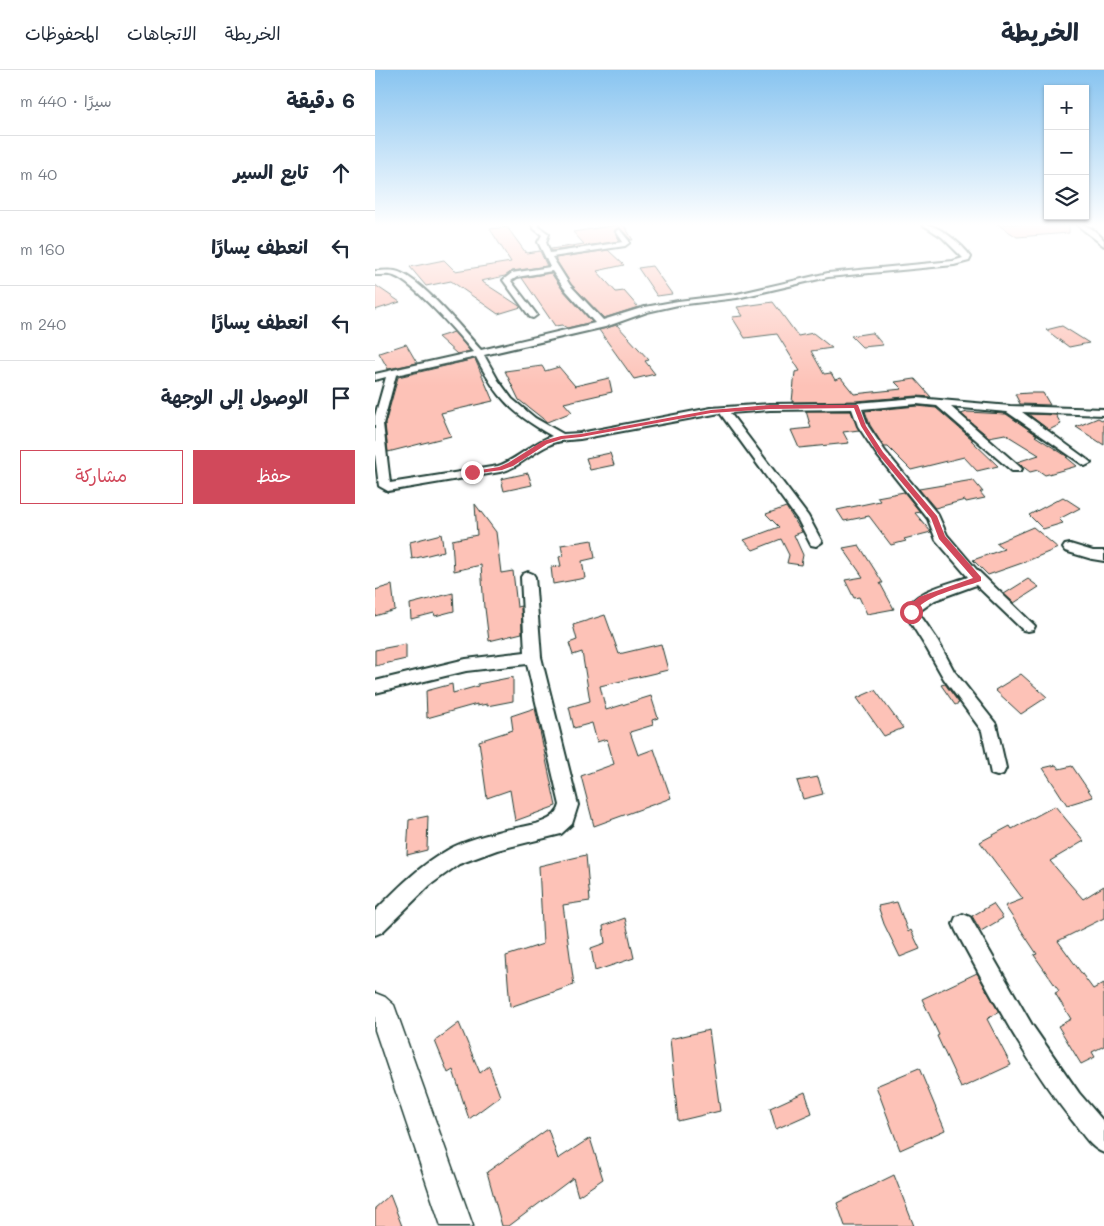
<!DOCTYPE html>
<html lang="ar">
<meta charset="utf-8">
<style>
body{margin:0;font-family:Mali,"Playpen Sans Arabic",sans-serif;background:#f2f2f3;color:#1f2937;direction:rtl}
.controls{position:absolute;right:15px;top:15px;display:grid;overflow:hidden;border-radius:0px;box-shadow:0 1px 4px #0004}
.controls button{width:45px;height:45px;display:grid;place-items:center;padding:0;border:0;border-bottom:1px solid #e0e1e3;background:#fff;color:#1f2937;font:25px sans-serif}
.stop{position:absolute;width:15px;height:15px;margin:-11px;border:4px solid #d1495b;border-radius:50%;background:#fff}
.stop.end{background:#d1495b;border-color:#fff;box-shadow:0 1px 5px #0008}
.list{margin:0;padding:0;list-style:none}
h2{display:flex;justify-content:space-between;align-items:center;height:65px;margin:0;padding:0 20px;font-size:21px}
h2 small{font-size:16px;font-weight:400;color:#747a83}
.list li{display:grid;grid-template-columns:32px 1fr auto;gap:15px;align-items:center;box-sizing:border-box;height:75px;padding:0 20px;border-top:1px solid #e0e1e3}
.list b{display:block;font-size:19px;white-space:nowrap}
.list em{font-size:16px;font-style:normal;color:#747a83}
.actions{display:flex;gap:10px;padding:15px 20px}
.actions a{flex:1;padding:11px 0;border:1px solid #d1495b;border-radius:0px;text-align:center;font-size:18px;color:#d1495b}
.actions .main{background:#d1495b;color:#fff}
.icon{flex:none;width:28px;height:28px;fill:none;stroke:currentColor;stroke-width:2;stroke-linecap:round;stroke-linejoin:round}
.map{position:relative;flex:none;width:729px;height:1156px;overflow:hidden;direction:ltr}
header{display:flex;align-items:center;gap:30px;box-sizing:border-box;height:70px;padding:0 25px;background:#fff;border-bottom:1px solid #e0e1e3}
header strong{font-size:24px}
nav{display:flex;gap:28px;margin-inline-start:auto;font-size:18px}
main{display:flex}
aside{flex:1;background:#fff}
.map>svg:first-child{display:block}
</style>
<header>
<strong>الخريطة</strong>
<nav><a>الخريطة</a><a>الاتجاهات</a><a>المحفوظات</a></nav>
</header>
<main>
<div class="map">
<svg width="729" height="1156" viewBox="0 0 729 1156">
<rect width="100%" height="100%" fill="#fff"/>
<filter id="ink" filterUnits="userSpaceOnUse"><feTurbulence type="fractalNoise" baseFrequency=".02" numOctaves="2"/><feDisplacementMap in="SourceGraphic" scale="10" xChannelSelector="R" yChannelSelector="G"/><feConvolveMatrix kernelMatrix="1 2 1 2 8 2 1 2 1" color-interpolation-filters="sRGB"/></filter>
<g filter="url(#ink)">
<!-- building -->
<g fill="#fdc2b7" stroke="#1f3d34">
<path d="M248,154L258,170H256L244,157L239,161L245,171L176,181V179L209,174L198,162Z"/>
<path d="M622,154H694V163L642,167Z"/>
<path d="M132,157L151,183L165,181L172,196L137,201L130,206L106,211L146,237L123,244L76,211L51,216L35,197L69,190L80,201L136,192L115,159Z"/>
<path d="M233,180L249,195L222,201L241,222L249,221L263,237L229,248L196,214L180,188Z"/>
<path d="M277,196L297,224L282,226L263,198Z"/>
<path d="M176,203L187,219L217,252L192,258L187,255L180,256L147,208Z"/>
<path d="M0,215L25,232L0,240Z"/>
<path d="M398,232L423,266L438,263L457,278L436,281L449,304L456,303L460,310L466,308L479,324L527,319L520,312L540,309L556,327L542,326L481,331L417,332L420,302L425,301L402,264L370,268L357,247L368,246L362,237Z"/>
<path d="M242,255L274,290L270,291L280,304L259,309L224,260Z"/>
<path d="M687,256L714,273L694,277L671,260Z"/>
<path d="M79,262L90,275L95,281L82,284L63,267Z"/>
<path d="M495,263H498L508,275L487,277L476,266Z"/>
<path d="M31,274L42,293L13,299L4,283Z"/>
<path d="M100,289L118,331L66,343L76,366L13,382L10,354L23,307Z"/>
<path d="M167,296L170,301L184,297L200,316L234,308L237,322L189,333L197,342L172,352L144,330L130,301Z"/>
<path d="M654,323H668L675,335L645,334L640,324Z"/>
<path d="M542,336L561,338L598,370H596L623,396L602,401L589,387L536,400L513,377H509L495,355L490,341Z"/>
<path d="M431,341H476L484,360L468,362L474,373L424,378L416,360L436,358Z"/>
<path d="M592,342L631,344L662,365L660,366L693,387H691L702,396L670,405L663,400L655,402L642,392L664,385L630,364L614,367L586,344Z"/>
<path d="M653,344L681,345L686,354L674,360Z"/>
<path d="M723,348L729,351V375L701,357Z"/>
<path d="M235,383L239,395L215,400L211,388Z"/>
<path d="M153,403L157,415L129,421L126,409Z"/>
<path d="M598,410L608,422H605L610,428L591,432L590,430L560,438L544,419Z"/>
<path d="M529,422L545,442L540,443L556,462L529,469L531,471L516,475L494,446L469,451L462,440L505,431L502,427Z"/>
<path d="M688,427L705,438L684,449L688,453L668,459L654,445Z"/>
<path d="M100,434L121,462L126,503L138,501L142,537L146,536L147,563L114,571L110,538H109L106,495L79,501L77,470L102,465Z"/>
<path d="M411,437L427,462L419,465L428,485L426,495L412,493L414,485L406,469L378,480L369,470L404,457L391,444Z"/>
<path d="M658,457L683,478L650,492L613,505L598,490L629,479L621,473Z"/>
<path d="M66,464L69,481L37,489L35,472Z"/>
<path d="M217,470L220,488L207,491L210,508L178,514L176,497L186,496L184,487L188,486L186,475Z"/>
<path d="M484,475L508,513H505L519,539L492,544L484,527L479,528L470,510L488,507L468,478Z"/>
<path d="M653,509L664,517L639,533L629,524Z"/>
<path d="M17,515L20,540L0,546V520Z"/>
<path d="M78,523L79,541L60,546L59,543L36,549L35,534Z"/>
<path d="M230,545L244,584L286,574L293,600L225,616L231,640L276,626L283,648L277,650L278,655L255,662L263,685L279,679L296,728L219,756L206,706L239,694L232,669L222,672L217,653L199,658L194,637L215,631L207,582L198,585L194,573L202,570L198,555Z"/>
<path d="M31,574V589L0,596V580Z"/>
<path d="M646,604L672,627L646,644L620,620Z"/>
<path d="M138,607V631L112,636V634L102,636V634L52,648L51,621L77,614L78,623L103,616V614Z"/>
<path d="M570,614L584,633L580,635L566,615Z"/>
<path d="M500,620L528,658L509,666L482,628Z"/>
<path d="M160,638L181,736L140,751L135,720L112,728L104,671L138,660L136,646Z"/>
<path d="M681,695L684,699L697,696L718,727L692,735L668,698Z"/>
<path d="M443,707L448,724L428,729L422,711Z"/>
<path d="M680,736L709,771L675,791L708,829L729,816V848L683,871L718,919L729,913V976L717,982L720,987L706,994L683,956L696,949L680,923L684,921L659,885L662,884L630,836L648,829L605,772L635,756L637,759Z"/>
<path d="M53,746L52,780L32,785L34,750Z"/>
<path d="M211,785L215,831L188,835L199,915L135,937L131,886L168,874L164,796Z"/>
<path d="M522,832L533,862L536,860L545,879L525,887L509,854L503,836Z"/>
<path d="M618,834L628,848L606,861L597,846Z"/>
<path d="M250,848L259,888L220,901L216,878L230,873L228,856Z"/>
<path d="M602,903L624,942L612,949L636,995L586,1018L562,966L564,965L547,929Z"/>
<path d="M84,953L105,1003L114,996L125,1026L94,1049L78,1000L73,1003L60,971Z"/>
<path d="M334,960L345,1041L303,1051L295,969Z"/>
<path d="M544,998L570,1060L525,1080L501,1016Z"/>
<path d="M430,1022L437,1043L401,1059L395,1038Z"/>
<path d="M173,1059L183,1089L215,1068L228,1109L203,1126L198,1108L134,1156H127L112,1102Z"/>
<path d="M519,1105L539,1156H470L462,1133Z"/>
<path d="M15,1125L27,1156H0V1138Z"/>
</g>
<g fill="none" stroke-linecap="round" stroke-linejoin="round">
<defs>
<g id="minor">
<path d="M157,154H163V156L174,164L171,172L175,183L248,172L241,161L244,159L254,171V173L250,176L177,187L195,215L228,250L270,237L303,231L362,224L453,203L578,191L588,188L567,167L547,154C563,154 587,174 596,187L594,191L579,195L453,207L362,228L303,235L272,242L230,257L109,285L123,310L137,329L160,348L188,364L205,363L336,338L395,334L481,333L542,328L635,336L729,339V345L647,342L714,391L716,393L710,396L632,342L576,337L645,397L647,399L645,401H637L562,336L542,334L487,339L493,356L510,381L563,445L572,465L601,499L660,556L658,560L653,561L648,560L601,515L560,530L543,542L563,571L579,601L621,654L631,698L628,704L622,706L616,704L607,661L569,609L552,579L529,542C541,520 570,515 593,507L561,470L553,449L502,385L483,356L477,339L395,340L355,343L433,446L447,472L441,476L436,475L423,450L345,343L205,369C194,370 183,370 174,375C156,383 144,398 125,402L13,421L4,416L0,385V346L11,307L0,310V304L98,282C83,264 39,213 19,206C14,204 6,205 0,205V201C6,201 14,200 20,201C43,205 89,261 106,280L220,253L189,218L177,201L142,207L136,211L162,245L158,248L155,247L128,210L137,203L175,197L163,172L167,165L158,158ZM101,287C122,328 137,343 177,366C157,373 143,389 123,396L15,413L8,354L21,305Z"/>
<path d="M701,154C713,154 721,161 729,170V176Z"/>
<path d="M695,474L718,481H729V491L717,489L690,481L688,478L690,475Z"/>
<path d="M153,502L158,504L160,507L166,587L203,735L197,754L186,764L122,780L84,794L55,815L7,862L0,865V841C22,819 44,796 71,781C85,772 105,767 122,762C141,756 180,757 185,735L152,594L91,601L0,623V611L91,589L150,582L146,507L148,504Z"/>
<path d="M588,844L595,847L657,955L704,1023L729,1052V1083C716,1078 708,1065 700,1054C652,995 617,927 581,861L578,854L581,847Z"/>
</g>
<path id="tertiary" d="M0,923L10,927L19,935L98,1156H66L0,960Z"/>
</defs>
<!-- minor casing -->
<use href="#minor" stroke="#1f3d34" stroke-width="4"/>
<!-- tertiary casing -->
<use href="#tertiary" stroke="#1f3d34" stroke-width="3"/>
<!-- minor -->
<use href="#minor" fill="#fff" fill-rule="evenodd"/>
<!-- tertiary -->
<use href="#tertiary" fill="#fff" fill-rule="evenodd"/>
</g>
</g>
<!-- sky -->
<linearGradient id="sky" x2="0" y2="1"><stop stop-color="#88c4f0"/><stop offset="0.49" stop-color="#fff"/><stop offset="1" stop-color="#fff" stop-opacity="0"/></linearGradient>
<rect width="729" height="316" fill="url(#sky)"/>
<!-- route -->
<path fill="#d1495b" d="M395,335H483L491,356L508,382L562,446L570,466L606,507V511C587,518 546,526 539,544H534L535,535L544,527L598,508L564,469L556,448L504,385L486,356L479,338L395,339L336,343L206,367L187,369L172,374L138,396L127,400L97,404L93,402L124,397L133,393L168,371L186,366L206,364L336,340Z"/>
</svg>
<div class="controls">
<button>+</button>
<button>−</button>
<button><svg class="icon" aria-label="layers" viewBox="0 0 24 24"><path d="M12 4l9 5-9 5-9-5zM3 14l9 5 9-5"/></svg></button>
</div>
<div class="stop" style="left:536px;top:542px"></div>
<div class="stop end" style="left:97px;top:402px"></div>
</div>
<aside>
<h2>6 دقيقة<small>سيرًا · 440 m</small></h2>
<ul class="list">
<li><svg class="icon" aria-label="ahead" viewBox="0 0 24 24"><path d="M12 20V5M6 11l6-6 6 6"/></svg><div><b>تابع السير</b></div><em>40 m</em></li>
<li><svg class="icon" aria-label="left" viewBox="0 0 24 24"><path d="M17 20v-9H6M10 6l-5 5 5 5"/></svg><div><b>انعطف يسارًا</b></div><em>160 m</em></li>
<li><svg class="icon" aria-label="left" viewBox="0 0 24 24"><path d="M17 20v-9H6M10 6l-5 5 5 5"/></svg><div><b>انعطف يسارًا</b></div><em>240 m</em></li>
<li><svg class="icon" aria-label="arrive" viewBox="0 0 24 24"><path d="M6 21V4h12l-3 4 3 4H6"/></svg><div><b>الوصول إلى الوجهة</b></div></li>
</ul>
<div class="actions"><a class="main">حفظ</a><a>مشاركة</a></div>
</aside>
</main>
